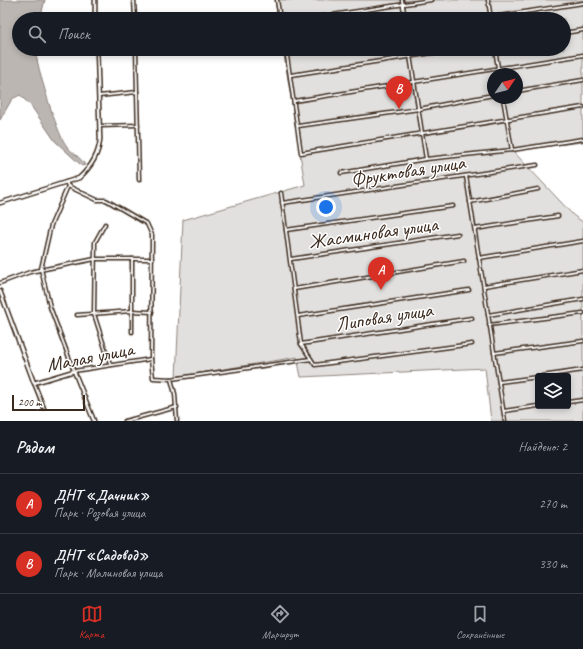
<!DOCTYPE html>
<html lang="ru">
<meta charset="utf-8">
<style>
body{margin:0;font-family:Caveat,sans-serif;background:#242831;color:#f1f3f6}
.controls{position:absolute;right:12px;bottom:12px;display:grid;overflow:hidden;border-radius:4px;box-shadow:0 2px 6px #0003}
.controls button{width:36px;height:36px;display:grid;place-items:center;padding:0;border:0;border-bottom:1px solid #363941;background:#171b24;color:#f1f3f6;font:20px sans-serif}
.compass{position:absolute;left:487px;top:68px;width:36px;height:36px;border-radius:50%;background:#171b24;box-shadow:0 2px 6px #0003;rotate:55deg}
.scale{position:absolute;left:12px;bottom:10px;width:73px;box-sizing:border-box;padding-left:4px;border:2px solid #3b2a1e;border-top:0;font-size:11px;line-height:14px;white-space:nowrap;color:#3b2a1e;-webkit-text-stroke:3px #fff;paint-order:stroke}
.you{position:absolute;left:326px;top:207px;width:14px;height:14px;margin:-10px;border:3px solid #fff;border-radius:50%;background:#1a73e8;box-shadow:0 0 0 6px #1a73e833}
.badge{display:grid;place-items:center;width:26px;height:26px;border-radius:50%;background:#d93025;color:#fff;font-size:13px;font-weight:700}
.pin{position:absolute;translate:-50% -33px;filter:drop-shadow(0 1px 2px #0008)}
.pin::after{content:'';position:absolute;top:21px;width:14px;height:12px;background:inherit;clip-path:polygon(0 0,100% 0,50% 100%)}
.list{margin:0;padding:0;list-style:none}
h2{display:flex;justify-content:space-between;align-items:center;height:52px;margin:0;padding:0 16px;font-size:17px}
h2 small{font-size:13px;font-weight:400;color:#9ea1a6}
.list li{display:grid;grid-template-columns:26px 1fr auto;gap:12px;align-items:center;box-sizing:border-box;height:60px;padding:0 16px;border-top:1px solid #363941}
.list b{display:block;font-size:15px;white-space:nowrap}
.list p{margin:0;font-size:13px;white-space:nowrap;color:#9ea1a6}
.list em{font-size:13px;font-style:normal;color:#9ea1a6}
.icon{flex:none;width:22px;height:22px;fill:none;stroke:currentColor;stroke-width:2;stroke-linecap:round;stroke-linejoin:round}
.map{position:relative;flex:none;width:583px;height:421px;overflow:hidden}
.search{position:absolute;background:#171b24;box-shadow:0 2px 6px #0003;left:12px;right:12px;top:12px;height:44px;display:flex;align-items:center;gap:10px;box-sizing:border-box;padding:0 14px;border-radius:22px;color:#9ea1a6;font-size:15px}
.sheet{height:172px;background:#171b24}
nav{display:flex;justify-content:space-around;align-items:center;box-sizing:border-box;height:56px;border-top:1px solid #363941;background:#171b24;font-size:11px;color:#9ea1a6}
nav a{display:grid;justify-items:center;gap:2px}
nav .on{color:#d93025}
.map>svg:first-child{display:block}
</style>
<div class="map">
<svg width="583" height="421" viewBox="0 0 583 421">
<rect width="100%" height="100%" fill="#fff"/>
<filter id="ink" filterUnits="userSpaceOnUse"><feTurbulence type="fractalNoise" baseFrequency=".025" numOctaves="2"/><feDisplacementMap in="SourceGraphic" scale="8" xChannelSelector="R" yChannelSelector="G"/><feConvolveMatrix kernelMatrix="1 2 1 2 8 2 1 2 1" color-interpolation-filters="sRGB"/></filter>
<g filter="url(#ink)">
<!-- green -->
<path fill="#e2e0de" stroke="#8e857e" fill-rule="evenodd" d="M275,0H583V142L512,150L574,216L583,222V421H491L485,368L301,377L297,357L176,377L183,220L305,185L283,49H564V19H278ZM493,74H517V98H493ZM538,376H568V406H538Z"/>
<!-- water -->
<path fill="#bcb6b3" stroke="#887e77" d="M0,0H45L40,19H19V49H35C37,66 56,132 66,145C71,153 81,157 85,165L82,166L55,141L31,106L20,95L12,99L0,120Z"/>
<g fill="none" stroke-linecap="round" stroke-linejoin="round">
<defs>
<g id="minor">
<path d="M134,0L135,19"/>
<path d="M277,0L280,19"/>
<path d="M402,0L405,19"/>
<path d="M488,0L491,19"/>
<path d="M306,19L431,0"/>
<path d="M479,19L583,3"/>
<path d="M564,33L583,30"/>
<path d="M136,49L139,180"/>
<path d="M286,49L301,153L583,107"/>
<path d="M409,49L426,159"/>
<path d="M495,49L499,74"/>
<path d="M291,75L458,49"/>
<path d="M517,91L583,80"/>
<path d="M99,96L137,92"/>
<path d="M503,98L512,150"/>
<path d="M294,101L583,55"/>
<path d="M100,126L138,125"/>
<path d="M298,126L419,109L493,95"/>
<path d="M341,173L426,159L512,150L583,139"/>
<path d="M466,176L505,421"/>
<path d="M66,182L68,186L97,200H106L147,224L152,235L151,359L153,378L171,379L311,359"/>
<path d="M68,186L51,225L41,269L50,307L74,371L151,359"/>
<path d="M281,193L301,344L315,365L472,344"/>
<path d="M470,202L538,189"/>
<path d="M282,203L537,165"/>
<path d="M105,224L95,242L94,314L110,364"/>
<path d="M475,229L558,216"/>
<path d="M286,230L453,206"/>
<path d="M479,258L583,241"/>
<path d="M291,259L458,234"/>
<path d="M0,283L30,272L95,259H152"/>
<path d="M484,286L583,270"/>
<path d="M294,289L464,261"/>
<path d="M77,315L132,311L152,312"/>
<path d="M488,315L583,299"/>
<path d="M298,316L469,290"/>
<path d="M489,325L583,313"/>
<path d="M132,332V259"/>
<path d="M301,344L472,318"/>
<path d="M494,353L583,341"/>
<path d="M542,376L583,370"/>
<path d="M171,379L175,394L177,421"/>
<path d="M499,382L538,377"/>
<path d="M34,383L44,408"/>
<path d="M568,402L583,400"/>
<path d="M504,411L538,406"/>
<path d="M125,421L177,407"/>
</g>
<g id="tertiary">
<path d="M95,0V19"/>
<path d="M0,203L79,178C90,168 99,154 100,139L97,49"/>
<path d="M0,291L34,383L74,371L94,421"/>
</g>
</defs>
<!-- minor casing -->
<use href="#minor" stroke="#3b2a1e" stroke-width="5"/>
<!-- tertiary casing -->
<use href="#tertiary" stroke="#3b2a1e" stroke-width="5.5"/>
<!-- minor -->
<use href="#minor" stroke="#fff" stroke-width="2"/>
<!-- tertiary -->
<use href="#tertiary" stroke="#fff" stroke-width="2.5"/>
</g>
</g>
<g text-anchor="middle" dominant-baseline="central" stroke-width="3" stroke-linejoin="round" paint-order="stroke">
<!-- street labels -->
<g font-size="20" fill="#3b2a1e" stroke="#fff">
<text transform="translate(408 171) rotate(-9)">Фруктовая улица</text>
<text transform="translate(373 233) rotate(-8)">Жасминовая улица</text>
<text transform="translate(384 317) rotate(-9)">Липовая улица</text>
<text transform="translate(90 357) rotate(-11)">Малая улица</text>
</g>
</g>
</svg>
<div class="controls">
<button><svg class="icon" aria-label="layers" viewBox="0 0 24 24"><path d="M12 4l9 5-9 5-9-5zM3 14l9 5 9-5"/></svg></button>
</div>
<svg class="compass" viewBox="-18 -18 36 36"><path d="M0-13l5 13h-10z" fill="#e53935"/><path d="M0 13l5-13h-10z" fill="#9ea1a6"/></svg>
<div class="scale">200 m</div>
<div class="you"></div>
<div class="pin badge" style="left:381px;top:290px">A</div>
<div class="pin badge" style="left:399px;top:109px">B</div>
<div class="search"><svg class="icon" aria-label="search" viewBox="0 0 24 24"><circle cx="10" cy="10" r="6"/><path d="M15 15l6 6"/></svg>Поиск</div>
</div>
<section class="sheet">
<h2>Рядом<small>Найдено: 2</small></h2>
<ul class="list">
<li><span class="badge">A</span><div><b>ДНТ «Дачник»</b><p>Парк · Розовая улица</p></div><em>270 m</em></li>
<li><span class="badge">B</span><div><b>ДНТ «Садовод»</b><p>Парк · Малиновая улица</p></div><em>330 m</em></li>
</ul>
</section>
<nav>
<a class="on"><svg class="icon" aria-label="map" viewBox="0 0 24 24"><path d="M3 6l6-2 6 2 6-2v14l-6 2-6-2-6 2zM9 4v14M15 6v14"/></svg>Карта</a>
<a><svg class="icon" aria-label="directions" viewBox="0 0 24 24"><path d="M12 3l9 9-9 9-9-9zM9 14v-3h6M13 9l2 2-2 2"/></svg>Маршрут</a>
<a><svg class="icon" aria-label="saved" viewBox="0 0 24 24"><path d="M7 4h10v16l-5-4-5 4z"/></svg>Сохранённые</a>
</nav>
